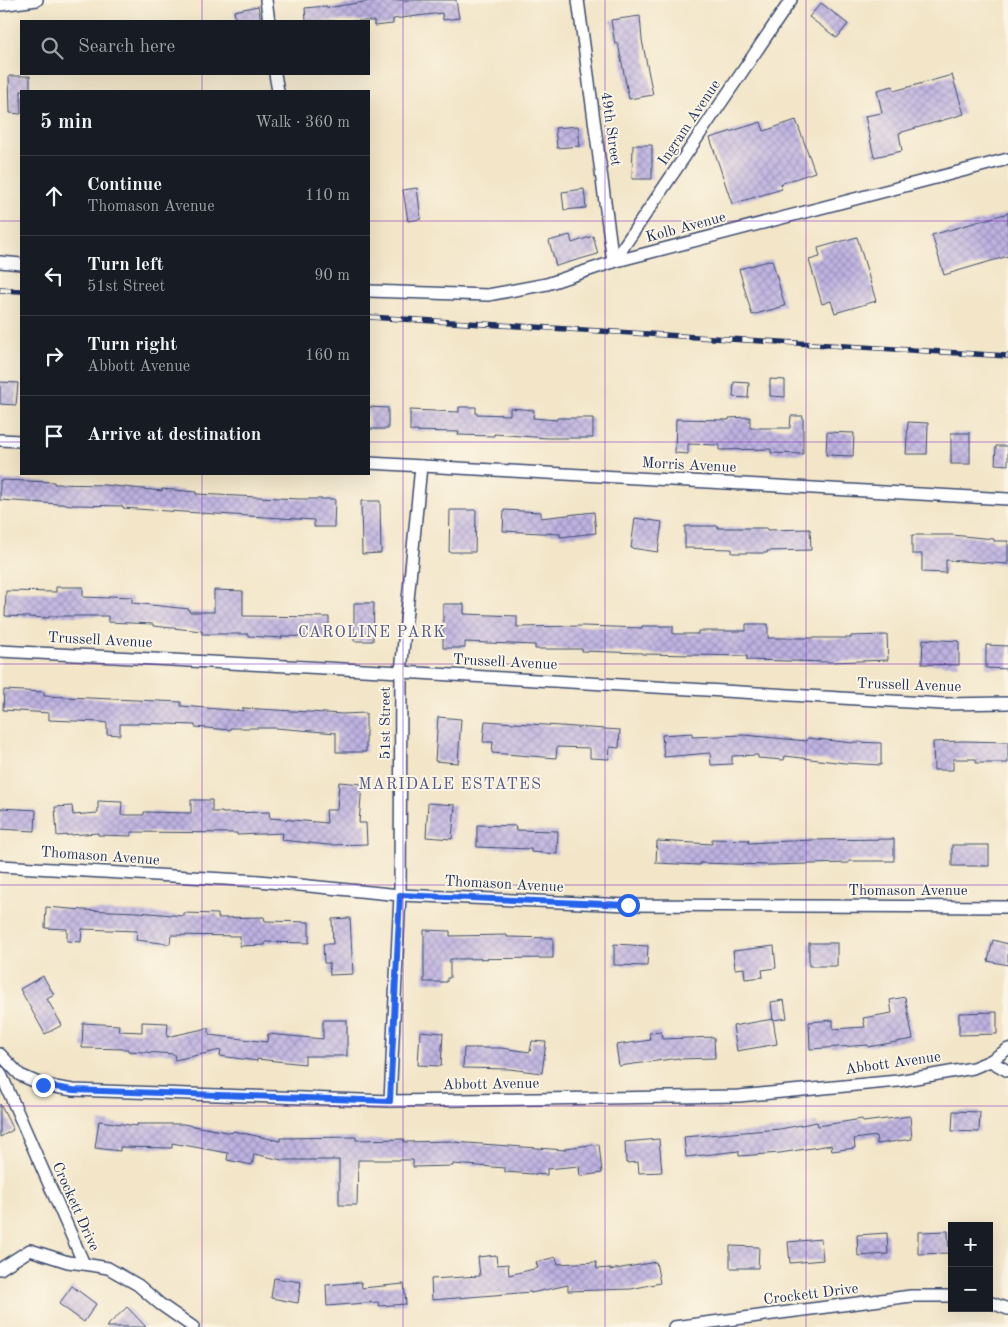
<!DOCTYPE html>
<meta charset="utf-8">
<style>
body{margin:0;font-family:"Old Standard TT",serif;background:#20242c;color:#f1f3f6}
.controls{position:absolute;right:15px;bottom:15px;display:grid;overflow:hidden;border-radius:0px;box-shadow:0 5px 20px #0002}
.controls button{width:45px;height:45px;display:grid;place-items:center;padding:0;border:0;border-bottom:1px solid #363941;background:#171b24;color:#f1f3f6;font:25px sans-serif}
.stop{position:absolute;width:15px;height:15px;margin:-11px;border:4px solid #2563eb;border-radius:50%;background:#fff}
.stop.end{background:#2563eb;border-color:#fff;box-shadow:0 1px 5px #0008}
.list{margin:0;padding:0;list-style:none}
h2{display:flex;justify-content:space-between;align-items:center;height:65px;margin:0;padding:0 20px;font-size:21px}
h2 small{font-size:16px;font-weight:400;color:#9ea1a6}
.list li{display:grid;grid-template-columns:32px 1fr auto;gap:15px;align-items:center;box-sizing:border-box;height:80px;padding:0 20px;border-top:1px solid #363941}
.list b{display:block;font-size:19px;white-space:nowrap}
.list p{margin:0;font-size:16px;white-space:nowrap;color:#9ea1a6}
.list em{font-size:16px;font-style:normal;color:#9ea1a6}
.icon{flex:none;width:28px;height:28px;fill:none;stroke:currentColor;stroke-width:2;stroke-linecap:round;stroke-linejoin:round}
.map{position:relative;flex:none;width:1008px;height:1327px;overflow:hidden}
.search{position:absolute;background:#171b24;box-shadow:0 5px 20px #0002;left:20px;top:20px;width:350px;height:55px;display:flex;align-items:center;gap:12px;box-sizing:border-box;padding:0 18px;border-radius:0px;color:#9ea1a6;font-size:19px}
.panel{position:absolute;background:#171b24;box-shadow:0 5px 20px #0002;left:20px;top:90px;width:350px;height:385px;border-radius:0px}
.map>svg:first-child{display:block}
</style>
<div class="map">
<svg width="1008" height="1327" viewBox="0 0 1008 1327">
<defs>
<pattern id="building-cross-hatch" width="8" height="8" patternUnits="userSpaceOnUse" patternTransform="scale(1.25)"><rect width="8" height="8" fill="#beb2e1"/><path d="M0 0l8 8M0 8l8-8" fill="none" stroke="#9a91ba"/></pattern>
</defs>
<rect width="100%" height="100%" fill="#fcf5e5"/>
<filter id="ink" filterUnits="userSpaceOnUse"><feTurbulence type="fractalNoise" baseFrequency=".02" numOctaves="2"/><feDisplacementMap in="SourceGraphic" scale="10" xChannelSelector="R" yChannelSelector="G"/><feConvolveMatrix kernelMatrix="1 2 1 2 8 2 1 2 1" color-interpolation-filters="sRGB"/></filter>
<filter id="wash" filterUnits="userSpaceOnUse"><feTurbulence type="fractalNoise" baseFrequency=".0096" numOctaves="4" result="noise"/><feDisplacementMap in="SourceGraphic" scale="20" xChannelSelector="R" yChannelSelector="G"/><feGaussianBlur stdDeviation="1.12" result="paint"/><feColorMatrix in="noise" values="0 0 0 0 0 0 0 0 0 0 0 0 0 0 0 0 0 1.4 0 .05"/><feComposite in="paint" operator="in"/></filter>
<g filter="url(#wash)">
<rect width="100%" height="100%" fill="#f2e5c8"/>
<g id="blocks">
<!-- building -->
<g fill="url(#building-cross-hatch)">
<path d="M377,0H456L459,18L443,20L442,13L393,19V24L374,26V21H306L305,8L326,6V8Z"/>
<path d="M821,3L848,24L837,38L809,17Z"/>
<path d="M258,6L261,21H236L234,11Z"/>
<path d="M640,16L642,40L653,95L629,99L618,43L615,44L611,20Z"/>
<path d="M952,75L964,114L899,133L902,151L874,157L865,116L882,113L877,90L893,86L894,91Z"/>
<path d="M9,76H30V91H21V114L10,113Z"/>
<path d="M796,120L815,172L780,184L782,189L732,204L710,138L761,122L764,131Z"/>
<path d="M578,126L580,146L557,148L555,128Z"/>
<path d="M633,145H652V179H632Z"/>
<path d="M417,188L421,219L408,221L403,190Z"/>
<path d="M584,189L586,208L564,210L562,192Z"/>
<path d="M1008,213V256L944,275L932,235Z"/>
<path d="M570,235L572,243L593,236L598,254L556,266L549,241Z"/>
<path d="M857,237L876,301L835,313L831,301L822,304L809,260L820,257L818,248Z"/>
<path d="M772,260L785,306L752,315L739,269Z"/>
<path d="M770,379L785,380V397L770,396Z"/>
<path d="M0,382L18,383L16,405L0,404Z"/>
<path d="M734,382L749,383L748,398L733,397Z"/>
<path d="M369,407L388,408V429H369Z"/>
<path d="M459,407H476V414L510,415V408L534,410L533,418L557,420V418H593V438H547L494,434V436L458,435L459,432L410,431V410L459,412Z"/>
<path d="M791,416H803V454L771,453V449L719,450V445L688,444V454L675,453L676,419L729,420V418L750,417V428H790Z"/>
<path d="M908,422L928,423L927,454H906Z"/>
<path d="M827,432L854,433L853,456L826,455Z"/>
<rect x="951" y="433" width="19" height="31"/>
<path d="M996,446H1008V465L995,464Z"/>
<path d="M0,480L54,482V484L104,485L162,491V489L196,492V494L299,499H335L334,527H314V520L151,510L123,508V506L74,505L0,500Z"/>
<path d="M361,501H380L381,553L362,554Z"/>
<path d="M450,510H476L475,552H449Z"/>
<path d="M504,510L541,512V518L594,512L596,533L560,537V534L503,531Z"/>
<path d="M635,518L662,522L658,552L631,548Z"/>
<path d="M685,526H718V528H767V530L810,529L811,550L767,551V553H732V549L685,548Z"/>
<path d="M912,535H952L994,539V541H1008V564L946,560V573L922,572V554H912Z"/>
<path d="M56,587H83V597L109,598V596L132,597V603L189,609V612H214V590L243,591V616L329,617V637L282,636V638L248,636V634H202V631L153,626V624L108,622V616H49V618L5,616L6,591L56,592Z"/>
<path d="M354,603H374L373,641H354Z"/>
<path d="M443,604H464V614L517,616V627L583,626L642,628V626H673V634H698V631H746V624H768V638H851V636L887,635L888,660L831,662L747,660V656L642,654V653L582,651V649H535V645L465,642V648H443Z"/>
<path d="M923,639L959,641V665L922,664Z"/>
<path d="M986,645L1008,646V669L986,668Z"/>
<path d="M4,690L44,692V696L181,702V706L243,711V708L342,714L366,713V752H336V733L276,728H230V730L195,727V725L138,723V724H120V735L107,734V723L101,722L49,720V713L3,710Z"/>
<path d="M438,717L461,719L458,763L435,761Z"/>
<path d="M485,721L620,730L619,748L610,747L609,759L590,758V748L557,747L556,758L492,753L493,742H483Z"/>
<path d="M692,733V737L744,735L807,741L808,738L853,743V742L881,743V765L845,763L785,756L784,760L758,758V755L732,756V764L711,765L710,753L664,757L662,735Z"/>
<path d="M963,741L1008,742V763H976V759H953V770H934L933,742Z"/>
<path d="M339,782L362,784L359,823H366L367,844L328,845L282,840L283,833L237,835V833L131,832V836L98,835V833L57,836L55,807L72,806L73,815L98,813V801L122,802L121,815H144V812L191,813V800H212V812H222V813L269,812L270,818L327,823L326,810H337Z"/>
<path d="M428,803L455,805L452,839L426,837Z"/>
<path d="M1,808L36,810L35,831L0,829Z"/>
<path d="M477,825L516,826L515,830L558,831L557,854L531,852V849L477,847Z"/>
<path d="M712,839L749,840L748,843L811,840L894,839V861H849V863L768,865L700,863V865L656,863L657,841L712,844Z"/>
<rect x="952" y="845" width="37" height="21"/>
<path d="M46,907L83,910L138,912L184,916V913L218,914V918L264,917L265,921L309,922V943L265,942V945L240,946V936L171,935L170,944L136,940L137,931L82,929L81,942L67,941V929L45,928Z"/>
<path d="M350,918L353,974L330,975L329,963H324L323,944H333L332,919Z"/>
<path d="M424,930L450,931V936L507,935V937L553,938V958L450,959V978H447V982H424Z"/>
<path d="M993,940L1008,944V965L988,961Z"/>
<rect x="809" y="943" width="28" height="23"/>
<path d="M614,944L648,946L647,966L614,965Z"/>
<path d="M774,946L776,968L762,970L763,977L745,979L744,968L735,969L733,951Z"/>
<path d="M43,976L54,995L47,999L62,1025L45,1034L20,989Z"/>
<path d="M905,997L913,1039L868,1047V1045L810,1049L809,1022L833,1020V1029L865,1027L863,1018L892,1013L890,1000Z"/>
<path d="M784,1000L787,1018L773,1020L771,1002Z"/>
<path d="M997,1012V1034L959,1035V1013Z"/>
<path d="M773,1019L777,1044L737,1051L733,1026Z"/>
<path d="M323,1020H347V1056H305V1064L257,1059V1061L220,1056L221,1050L175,1060L174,1054L128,1051V1049L82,1048L83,1023L119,1025L118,1031L142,1032V1022L168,1023L167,1037L208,1028L210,1035L267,1042L268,1034L323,1039Z"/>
<path d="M420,1031L443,1033L441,1066L418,1065Z"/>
<path d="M661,1032L662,1039L714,1037L715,1058L679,1059V1058L619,1066L616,1045L650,1040L649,1033Z"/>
<path d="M532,1041L546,1042L542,1073L509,1069L463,1068L464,1048H501L530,1052Z"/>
<path d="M0,1104L13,1130L0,1137Z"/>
<path d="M953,1111L980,1112L979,1132L952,1131Z"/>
<path d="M910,1116L912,1139L877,1144L876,1136L854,1139L855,1148L832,1151L831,1145L780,1153L739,1156V1151L686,1157L684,1137L780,1129L817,1122L818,1126L862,1119L863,1122Z"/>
<path d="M99,1121L137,1126V1124H183L232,1133L233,1131L280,1141V1138L356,1137V1140L404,1139V1142L452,1141L453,1142L565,1150V1148L599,1144L602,1173L580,1176L579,1166L547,1169V1175L505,1172V1168L453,1164V1166L413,1167V1160H358L357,1205H339V1160H282L254,1154L252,1165L227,1160L228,1153L172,1143V1148L120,1147V1151L95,1148Z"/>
<path d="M659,1139L662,1172L639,1173L638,1162L626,1163L625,1142Z"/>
<path d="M948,1231L949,1253L918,1254V1232Z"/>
<path d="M887,1233L888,1254L858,1256L857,1235Z"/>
<path d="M821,1239L823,1260L790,1263L788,1242Z"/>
<path d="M730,1246L759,1247L758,1268H730Z"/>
<path d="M496,1255L497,1265L508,1264L509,1275L538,1268L536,1262L556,1257L558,1264L596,1262L597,1269L610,1268V1270L656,1262L660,1283L631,1289L568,1291V1285L531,1293V1292L432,1300L431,1279L480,1276L478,1257Z"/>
<path d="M274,1278L301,1282L298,1303L271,1298Z"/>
<path d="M361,1282L362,1288L404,1284L406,1304L379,1306L378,1302L327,1306L326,1285Z"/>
<path d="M72,1286L96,1304L84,1322L59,1304Z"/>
<path d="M127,1307L146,1327H106Z"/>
</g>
</g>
</g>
<g filter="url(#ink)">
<use href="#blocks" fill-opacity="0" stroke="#3b4a6e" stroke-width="1"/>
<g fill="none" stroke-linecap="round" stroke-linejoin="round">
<defs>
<g id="street">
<path d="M266,0L269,21"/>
<path d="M578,0L613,262"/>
<path d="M0,5L37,0"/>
<path d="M275,74L278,91"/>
<path d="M0,262L21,264"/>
<path d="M613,262L791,0"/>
<path d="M369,291L488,295L547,284L613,262L1008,159"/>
<path d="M0,440L21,441"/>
<path d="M369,463L1008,499"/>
<path d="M0,651L401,672L942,704L1008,703"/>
<path d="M0,866L259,881L400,895L628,905L1008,907"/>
<path d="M0,1054L20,1075L43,1085L73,1090L390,1101L739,1096L898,1081L973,1068L990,1061L1008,1049"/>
<path d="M990,1061L1008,1071"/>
<path d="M0,1072L84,1264L108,1268L138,1285L160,1304L193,1327"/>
<path d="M390,1101L400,895L401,672L421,466"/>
<path d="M0,1269L30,1250L68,1262L84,1264"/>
<path d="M989,1302L1008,1309"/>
<path d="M674,1327L911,1296H952"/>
</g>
</defs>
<!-- street casing -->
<use href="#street" stroke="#3b4a6e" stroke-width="14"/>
<!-- street -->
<use href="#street" stroke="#fff" stroke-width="11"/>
<defs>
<g id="rail">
<path d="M0,290L21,291"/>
<path d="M369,317L1008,356"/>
</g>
</defs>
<!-- rail casing -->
<use href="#rail" stroke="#1b2f5e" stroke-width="5.5"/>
<!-- rail -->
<use href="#rail" stroke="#fcf5e5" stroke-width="4" stroke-dasharray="11" stroke-linecap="butt"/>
</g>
</g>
<g fill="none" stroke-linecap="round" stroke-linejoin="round" filter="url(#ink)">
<!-- route -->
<path stroke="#2563eb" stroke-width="6" d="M43,1085L73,1090L390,1101L400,895L628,905"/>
</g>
<!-- grid -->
<path fill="none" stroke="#7b2cbf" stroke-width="1" stroke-opacity="0.55" d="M202,0V21M403,0V1327M605,0V1327M806,0V1327M202,74V91M0,221H21M369,221H1008M0,442H21M369,442H1008M202,474V1327M0,664H1008M0,885H1008M0,1106H1008"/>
<g text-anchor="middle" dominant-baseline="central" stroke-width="4" stroke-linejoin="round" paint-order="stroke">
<!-- street labels -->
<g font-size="15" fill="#1b2f5e" stroke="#fcf5e5">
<text transform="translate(690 123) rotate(-56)">Ingram Avenue</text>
<text transform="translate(610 129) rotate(82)">49th Street</text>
<text transform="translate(686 228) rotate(-15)">Kolb Avenue</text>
<text transform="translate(689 466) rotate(3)">Morris Avenue</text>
<text transform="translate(100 641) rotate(3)">Trussell Avenue</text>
<text transform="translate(505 663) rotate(3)">Trussell Avenue</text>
<text transform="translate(909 686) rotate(2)">Trussell Avenue</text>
<text transform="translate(386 723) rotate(-90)">51st Street</text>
<text transform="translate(100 857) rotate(4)">Thomason Avenue</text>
<text transform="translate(504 885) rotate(3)">Thomason Avenue</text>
<text x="908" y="891">Thomason Avenue</text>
<text transform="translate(893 1064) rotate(-8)">Abbott Avenue</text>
<text transform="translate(491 1085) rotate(-1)">Abbott Avenue</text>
<text transform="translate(75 1207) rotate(66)">Crockett Drive</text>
<text transform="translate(811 1295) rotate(-7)">Crockett Drive</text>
</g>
<!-- neighbourhood labels -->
<g font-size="16" letter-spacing="1" fill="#545d8c" stroke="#fcf5e5">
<text x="372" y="633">CAROLINE PARK</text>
<text x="450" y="785">MARIDALE ESTATES</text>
</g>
</g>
</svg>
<div class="controls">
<button>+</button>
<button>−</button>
</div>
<div class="stop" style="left:628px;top:905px"></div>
<div class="stop end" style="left:43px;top:1085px"></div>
<div class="search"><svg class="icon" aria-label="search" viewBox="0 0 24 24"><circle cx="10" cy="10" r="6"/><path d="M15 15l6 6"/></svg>Search here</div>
<section class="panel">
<h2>5 min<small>Walk · 360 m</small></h2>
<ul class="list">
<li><svg class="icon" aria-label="ahead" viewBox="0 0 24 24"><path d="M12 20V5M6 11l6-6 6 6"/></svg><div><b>Continue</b><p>Thomason Avenue</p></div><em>110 m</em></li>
<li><svg class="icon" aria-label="left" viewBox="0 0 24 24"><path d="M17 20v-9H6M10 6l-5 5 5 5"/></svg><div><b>Turn left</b><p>51st Street</p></div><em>90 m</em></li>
<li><svg class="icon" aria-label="right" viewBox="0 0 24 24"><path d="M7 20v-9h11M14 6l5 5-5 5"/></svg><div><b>Turn right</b><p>Abbott Avenue</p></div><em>160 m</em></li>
<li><svg class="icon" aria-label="arrive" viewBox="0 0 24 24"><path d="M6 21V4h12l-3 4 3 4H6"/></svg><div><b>Arrive at destination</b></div></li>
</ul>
</section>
</div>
